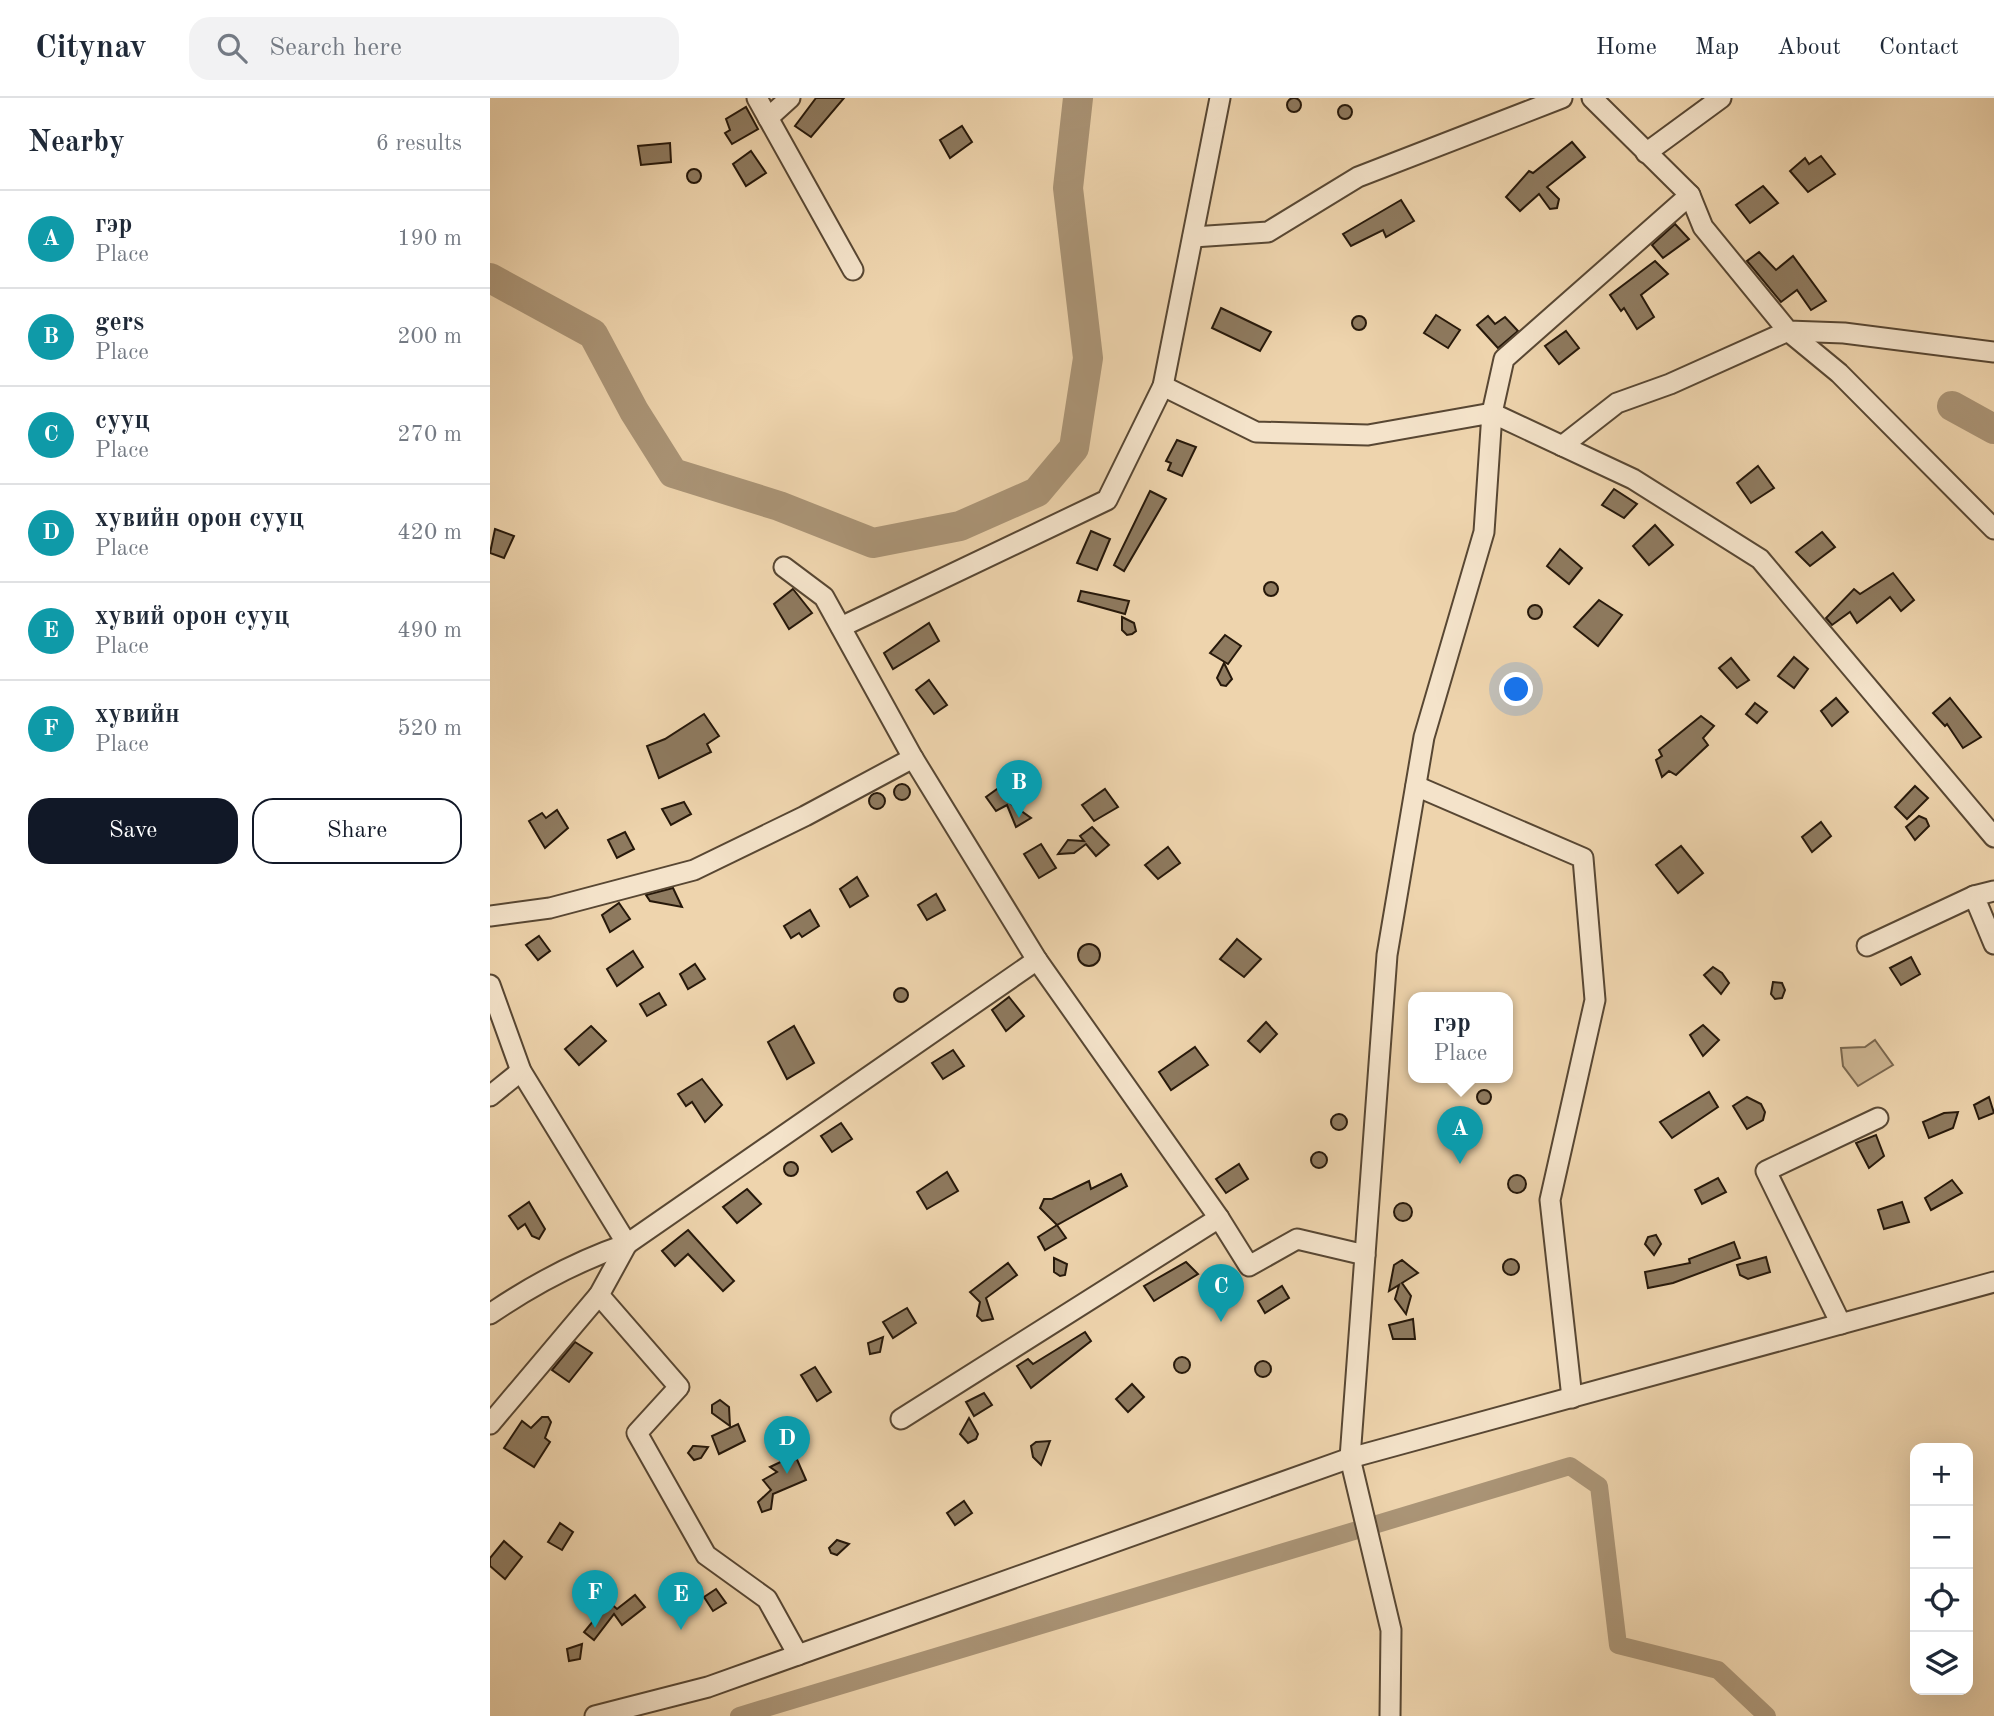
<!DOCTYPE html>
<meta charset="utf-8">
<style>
body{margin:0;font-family:"Old Standard TT",serif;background:#f2f2f3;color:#1f2937}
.controls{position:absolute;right:21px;bottom:21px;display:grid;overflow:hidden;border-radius:14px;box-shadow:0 7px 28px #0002}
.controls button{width:63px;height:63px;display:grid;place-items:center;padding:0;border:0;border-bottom:2px solid #e0e1e3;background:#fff;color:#1f2937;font:35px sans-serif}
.you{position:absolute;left:1027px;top:592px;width:24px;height:24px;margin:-18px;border:5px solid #fff;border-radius:50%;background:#1a73e8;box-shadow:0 0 0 10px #1a73e833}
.badge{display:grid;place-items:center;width:46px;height:46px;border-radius:50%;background:#111827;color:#fff;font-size:23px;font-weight:700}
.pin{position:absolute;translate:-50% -58px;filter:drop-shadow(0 2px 4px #0008)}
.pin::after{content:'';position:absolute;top:37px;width:24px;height:21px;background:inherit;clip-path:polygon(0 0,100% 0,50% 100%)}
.popup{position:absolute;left:918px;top:894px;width:105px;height:91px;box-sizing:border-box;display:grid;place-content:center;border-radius:14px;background:#fff;filter:drop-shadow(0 2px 5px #0005);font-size:23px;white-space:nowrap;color:#747a83}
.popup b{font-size:26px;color:#1f2937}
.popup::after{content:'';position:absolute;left:50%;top:100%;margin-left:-14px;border:14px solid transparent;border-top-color:#fff}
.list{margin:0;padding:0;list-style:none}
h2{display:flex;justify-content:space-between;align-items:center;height:91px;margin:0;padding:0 28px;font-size:30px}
h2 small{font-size:23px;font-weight:400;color:#747a83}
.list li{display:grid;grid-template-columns:46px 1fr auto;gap:21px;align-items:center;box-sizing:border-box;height:98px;padding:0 28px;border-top:2px solid #e0e1e3}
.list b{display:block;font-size:26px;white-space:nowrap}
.list p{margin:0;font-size:23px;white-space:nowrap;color:#747a83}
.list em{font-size:23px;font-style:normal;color:#747a83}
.actions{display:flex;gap:14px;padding:21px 28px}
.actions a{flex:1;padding:16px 0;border:2px solid #111827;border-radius:21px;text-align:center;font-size:24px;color:#111827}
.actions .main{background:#111827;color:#fff}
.icon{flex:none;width:38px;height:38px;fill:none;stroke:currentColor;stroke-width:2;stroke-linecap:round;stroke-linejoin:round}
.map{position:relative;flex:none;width:1504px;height:1618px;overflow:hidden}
header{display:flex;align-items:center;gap:42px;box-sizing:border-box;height:98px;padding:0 35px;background:#fff;border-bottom:2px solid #e0e1e3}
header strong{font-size:33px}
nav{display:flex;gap:38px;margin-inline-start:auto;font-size:24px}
.search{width:490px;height:63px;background:#f2f2f3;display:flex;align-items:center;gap:18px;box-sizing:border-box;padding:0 24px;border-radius:21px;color:#747a83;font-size:26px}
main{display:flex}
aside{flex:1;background:#fff}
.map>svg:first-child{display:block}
</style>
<header>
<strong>Citynav</strong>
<div class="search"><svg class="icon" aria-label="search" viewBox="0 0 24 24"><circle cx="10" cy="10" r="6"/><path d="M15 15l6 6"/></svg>Search here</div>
<nav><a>Home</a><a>Map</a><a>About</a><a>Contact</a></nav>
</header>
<main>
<aside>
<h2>Nearby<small>6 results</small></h2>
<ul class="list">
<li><span class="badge" style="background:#0f9aa8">A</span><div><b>гэр</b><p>Place</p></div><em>190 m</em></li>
<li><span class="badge" style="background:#0f9aa8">B</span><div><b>gers</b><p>Place</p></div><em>200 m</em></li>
<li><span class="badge" style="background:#0f9aa8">C</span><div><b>сууц</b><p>Place</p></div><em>270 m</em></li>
<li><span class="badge" style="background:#0f9aa8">D</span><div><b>хувийн орон сууц</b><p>Place</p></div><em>420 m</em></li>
<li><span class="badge" style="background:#0f9aa8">E</span><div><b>хувий орон сууц</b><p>Place</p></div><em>490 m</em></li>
<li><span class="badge" style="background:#0f9aa8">F</span><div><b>хувийн</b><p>Place</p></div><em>520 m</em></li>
</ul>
<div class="actions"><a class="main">Save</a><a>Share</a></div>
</aside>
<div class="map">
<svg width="1504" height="1618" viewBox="0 0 1504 1618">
<rect width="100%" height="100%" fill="#eed4ad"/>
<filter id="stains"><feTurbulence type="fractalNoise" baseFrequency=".00286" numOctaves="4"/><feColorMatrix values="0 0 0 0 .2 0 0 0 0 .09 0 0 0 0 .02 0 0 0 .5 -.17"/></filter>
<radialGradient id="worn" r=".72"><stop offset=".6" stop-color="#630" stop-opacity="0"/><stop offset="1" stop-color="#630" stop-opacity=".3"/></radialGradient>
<!-- green -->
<path fill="#ccb491" stroke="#79664e" stroke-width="2" d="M1385,942L1403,967L1368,988L1353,968L1351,950L1375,949Z"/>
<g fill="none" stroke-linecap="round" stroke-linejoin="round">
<!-- canal -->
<path stroke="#aa9476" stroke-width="18" d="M249,1618L1080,1368L1109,1388L1128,1547L1228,1572L1277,1618"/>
<!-- river -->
<g stroke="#aa9476" stroke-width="30">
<path d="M0,180L103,236L144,313L183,375L289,408L383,445L470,428L547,394L584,350L598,260L578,90L588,0"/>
<path d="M1462,308L1504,331"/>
</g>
</g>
<!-- building -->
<g fill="#8e7a5f" stroke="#26180a" stroke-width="2">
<circle cx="804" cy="7" r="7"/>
<path d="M326,0H354L321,39L305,28Z"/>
<circle cx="855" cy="14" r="7"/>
<path d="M256,9L268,31L242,46L235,35L240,32L236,21Z"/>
<path d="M472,28L482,44L460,60L450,42Z"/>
<path d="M1082,44L1095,59L1057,89L1069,101L1067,110L1060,111L1049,96L1030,113L1016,99L1039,73L1043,75Z"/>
<path d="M180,45L181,64L151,67L148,48Z"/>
<path d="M261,53L276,75L256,88L243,66Z"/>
<path d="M1331,58L1345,76L1318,94L1300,73L1315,60L1319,66Z"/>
<circle cx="204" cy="78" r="7"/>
<path d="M1273,88L1288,105L1260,125L1246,107Z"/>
<path d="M911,102L924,123L896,139L893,132L861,148L853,136Z"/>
<path d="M1185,126L1199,141L1173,160L1162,147Z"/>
<path d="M1269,154L1286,172L1303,158L1336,203L1321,212L1307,192L1291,204L1257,163Z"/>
<path d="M1165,163L1178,176L1151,197L1164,219L1147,231L1134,210L1131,213L1120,197Z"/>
<path d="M731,210L781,234L770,253L722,230Z"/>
<path d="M946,217L970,232L958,250L934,235Z"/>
<circle cx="869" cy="225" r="7"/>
<path d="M998,218L1005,226L1015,219L1028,233L1008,250L987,227Z"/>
<path d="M1076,233L1089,250L1069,266L1055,248Z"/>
<path d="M687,342L706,349L692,378L678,372L681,365L676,363Z"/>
<path d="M1268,368L1284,390L1261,405L1247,385Z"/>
<path d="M1124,391L1147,406L1134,420L1112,407Z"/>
<path d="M660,393L676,401L634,473L624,467Z"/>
<path d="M1165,427L1183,447L1159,467L1143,448Z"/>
<path d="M5,431L24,438L14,460L0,455Z"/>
<path d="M601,433L620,441L607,472L587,465Z"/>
<path d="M1332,434L1345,449L1320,468L1306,454Z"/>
<path d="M1070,451L1092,470L1079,486L1057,468Z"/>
<path d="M1403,475L1424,502L1411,513L1400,499L1367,525L1360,514L1342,527L1336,520L1364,491L1370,496Z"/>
<circle cx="781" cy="491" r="7"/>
<path d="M303,491L322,515L299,531L284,506Z"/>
<path d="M591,493L639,503L635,516L588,503Z"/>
<path d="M1109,502L1132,517L1108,548L1084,529Z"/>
<circle cx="1045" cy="514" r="7"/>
<path d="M632,519L644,525L646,533L642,536L637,537L632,532Z"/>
<path d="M439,525L449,543L403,571L394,555Z"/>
<path d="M735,537L751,548L738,566L720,555Z"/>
<path d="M1304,559L1318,571L1304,590L1288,578Z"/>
<path d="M1241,560L1259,582L1247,590L1229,570Z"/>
<path d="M734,565L742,581L736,588L731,587L727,580Z"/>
<path d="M439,582L457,607L444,616L426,592Z"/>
<path d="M1346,600L1358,614L1342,628L1331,613Z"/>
<path d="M1460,600L1491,639L1473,650L1457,626L1455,628L1443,615Z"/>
<path d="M1265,605L1277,614L1267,625L1256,616Z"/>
<path d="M214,616L229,638L217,646L221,654L169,680L157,648L175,641Z"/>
<path d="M1211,618L1224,628L1213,640L1218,647L1186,677L1179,673L1172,679L1166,662L1172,658L1169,652Z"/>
<path d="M521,681L532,697L520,705L541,720L526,729L517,707L506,713L496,699Z"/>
<circle cx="412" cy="694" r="8"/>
<path d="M1425,688L1438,700L1417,721L1405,709Z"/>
<path d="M615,691L628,709L604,723L592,707Z"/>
<circle cx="387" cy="703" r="8"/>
<path d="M194,704L201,716L181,727L172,711Z"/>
<path d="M67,712L78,730L55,750L39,723L52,715L56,720Z"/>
<path d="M1429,718L1436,721L1439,728L1425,742L1416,729Z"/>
<path d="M1331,724L1341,738L1322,754L1312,739Z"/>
<path d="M602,729L619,747L606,758L596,746L584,755L568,756L578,742L594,743L590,738Z"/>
<path d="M135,734L144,751L127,760L118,742Z"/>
<path d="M551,746L566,770L549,780L534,756Z"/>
<path d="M1191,748L1213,775L1188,795L1166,767Z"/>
<path d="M678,749L690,765L668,781L655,767Z"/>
<path d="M367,779L378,798L360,809L350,791Z"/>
<path d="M183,790L192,809L160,803L156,797Z"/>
<path d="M446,796L455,812L437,822L428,807Z"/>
<path d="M129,805L140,821L120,834L112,817Z"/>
<path d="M320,812L329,828L312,839L309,835L301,840L294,828Z"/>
<path d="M49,838L60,853L48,862L36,847Z"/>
<path d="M747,841L771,861L754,879L730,861Z"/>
<circle cx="599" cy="857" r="11"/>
<path d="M143,853L153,869L127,888L117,871Z"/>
<path d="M1421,859L1430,876L1411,887L1400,870Z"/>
<path d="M205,866L215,881L198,891L190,876Z"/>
<path d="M1223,869L1232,875L1239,885L1231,896L1214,877Z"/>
<path d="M1283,884L1292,885L1295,892L1292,900L1285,901L1281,896Z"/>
<circle cx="411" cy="897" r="7"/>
<path d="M169,895L176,907L157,918L150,906Z"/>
<path d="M519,899L534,918L516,933L502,912Z"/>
<path d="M776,924L787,936L770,954L758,943Z"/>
<path d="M1213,927L1229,942L1213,958L1200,937Z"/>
<path d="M101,928L116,943L89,967L75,951Z"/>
<path d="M304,928L324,965L297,981L278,944Z"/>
<path d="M705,949L718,967L681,992L669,974Z"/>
<path d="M463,952L474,968L453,981L442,965Z"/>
<path d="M212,981L232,1007L215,1024L202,1004L196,1008L188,996Z"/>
<circle cx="994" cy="999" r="7"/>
<path d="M1219,994L1228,1009L1182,1040L1170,1024Z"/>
<path d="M1257,999L1271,1006L1275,1014L1273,1022L1257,1031L1243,1008Z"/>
<path d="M1499,999L1504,1015L1489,1021L1484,1007Z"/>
<path d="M1468,1014L1463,1030L1439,1040L1433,1024L1454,1015Z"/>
<circle cx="849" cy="1024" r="8"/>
<path d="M351,1025L362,1041L342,1054L331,1038Z"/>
<path d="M1386,1037L1394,1058L1379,1070L1366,1045Z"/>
<circle cx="829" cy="1062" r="8"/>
<circle cx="301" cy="1071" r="7"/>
<path d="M749,1066L758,1081L736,1095L726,1081Z"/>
<path d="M457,1074L468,1093L437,1111L427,1094Z"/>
<path d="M631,1076L637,1088L567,1127L550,1110L554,1101H562L599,1083L601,1091Z"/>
<circle cx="1027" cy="1086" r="9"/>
<path d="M1228,1080L1236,1094L1212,1106L1205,1092Z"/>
<path d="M1462,1082L1472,1095L1441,1112L1435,1100Z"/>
<path d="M257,1091L271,1106L247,1125L233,1109Z"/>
<path d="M39,1104L55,1131L49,1141L42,1138L35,1126L28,1131L19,1118Z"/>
<path d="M1412,1104L1419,1124L1394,1131L1388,1112Z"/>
<circle cx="913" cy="1114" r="9"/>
<path d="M567,1127L576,1140L555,1152L548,1139Z"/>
<path d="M198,1132L244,1183L233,1193L198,1156L185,1168L172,1153Z"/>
<path d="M1166,1137L1171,1146L1164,1157L1155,1146L1158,1139Z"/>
<path d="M1244,1144L1250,1160L1183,1185L1158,1190L1155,1174L1200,1165L1199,1161Z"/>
<path d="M1276,1159L1280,1174L1258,1181L1250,1177L1247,1167Z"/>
<path d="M564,1160L577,1166L575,1177L570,1178L564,1174Z"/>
<circle cx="1021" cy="1169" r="8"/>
<path d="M912,1162L928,1175L912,1185L921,1198L916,1216L905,1201L909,1187L899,1193L904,1167Z"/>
<path d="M696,1164L708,1176L664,1203L654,1188Z"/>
<path d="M518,1165L527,1177L496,1200L503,1221L492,1223L487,1218L490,1204L480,1194Z"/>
<path d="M792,1188L799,1200L775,1215L768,1203Z"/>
<path d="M417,1210L426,1225L403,1240L393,1224Z"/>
<path d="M923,1221L925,1241H903L899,1227Z"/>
<path d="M595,1234L601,1243L541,1290L527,1268L538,1261L543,1266Z"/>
<path d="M393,1239L390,1254L380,1256L378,1245Z"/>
<path d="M85,1244L102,1255L79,1284L62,1272Z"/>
<circle cx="692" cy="1267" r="8"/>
<circle cx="773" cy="1271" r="8"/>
<path d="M325,1269L341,1294L327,1303L311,1277Z"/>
<path d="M642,1286L654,1299L638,1314L626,1301Z"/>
<path d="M494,1295L502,1307L484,1318L476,1304Z"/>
<path d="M230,1302L239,1309L240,1328L222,1315V1307Z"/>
<path d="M52,1319H58L61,1324L55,1340L60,1344L44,1369L14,1350L32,1323L41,1330Z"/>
<path d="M479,1320L488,1336L486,1341L478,1345L470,1336Z"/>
<path d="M248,1326L255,1343L229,1356L222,1338Z"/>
<path d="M560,1343L551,1367L543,1359L541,1348L546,1344Z"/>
<path d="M203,1348H205L218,1349L211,1360L204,1362L198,1355Z"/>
<path d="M305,1357L316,1382L283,1396L281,1411L272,1414L268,1404L281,1392L273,1382L287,1374L280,1369Z"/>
<path d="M474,1403L482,1415L465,1427L457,1415Z"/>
<path d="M70,1425L83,1434L72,1452L58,1444Z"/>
<path d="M347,1442L359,1446L347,1457L341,1455L339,1450Z"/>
<path d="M14,1443L32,1459L15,1481L0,1468V1460Z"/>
<path d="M226,1491L236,1505L223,1513L214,1499Z"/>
<path d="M145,1497L155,1509L132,1527L124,1516L104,1542L94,1534L119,1504L127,1511Z"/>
<path d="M92,1546L90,1561L79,1563L77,1551Z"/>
</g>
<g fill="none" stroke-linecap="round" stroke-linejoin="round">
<defs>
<g id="street">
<path d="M267,0L363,172"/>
<path d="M1102,0L1200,97L1213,129L1298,233L1354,235L1504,254"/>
<path d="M278,20L300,0"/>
<path d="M1156,55L1231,0"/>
<path d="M1200,97L1014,261L1002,315L1143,381L1270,461L1504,739"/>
<path d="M703,139L778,134L868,79L1072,0"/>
<path d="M673,288L730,0"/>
<path d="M1072,348L1127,305L1180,286L1298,233L1349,275L1504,431"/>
<path d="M294,469L334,499L423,660L547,862L729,1120L759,1168L807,1141L875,1157L860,1360L901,1532L900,1618"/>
<path d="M351,529L617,402L673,288L766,334L878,337L1002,315L994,434L934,639L897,857L875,1157"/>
<path d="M926,688L1093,760L1105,902L1060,1102L1082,1300"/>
<path d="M1504,793L1484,798L1504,846"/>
<path d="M0,818L60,810L204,772L315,718L423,660"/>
<path d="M1377,848L1484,798"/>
<path d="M0,887L31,973L137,1146"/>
<path d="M0,998L31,973"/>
<path d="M109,1197L189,1289L147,1335L216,1457L277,1501L308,1557"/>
<path d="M0,1216C44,1186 87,1163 137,1146L547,862"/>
<path d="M1351,1226L1276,1073L1388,1020"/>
<path d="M411,1321L729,1120"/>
<path d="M0,1326L109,1197L137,1146"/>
<path d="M105,1618L218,1589L860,1360L1504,1184"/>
</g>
</defs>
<!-- street casing -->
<use href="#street" stroke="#584733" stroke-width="23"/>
<!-- street -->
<use href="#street" stroke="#f4e3ca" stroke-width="19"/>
</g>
<rect width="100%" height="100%" filter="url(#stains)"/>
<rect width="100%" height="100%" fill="url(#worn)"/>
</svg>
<div class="controls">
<button>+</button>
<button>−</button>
<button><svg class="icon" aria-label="locate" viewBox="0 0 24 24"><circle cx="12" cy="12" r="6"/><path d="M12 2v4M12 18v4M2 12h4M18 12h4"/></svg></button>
<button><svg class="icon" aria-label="layers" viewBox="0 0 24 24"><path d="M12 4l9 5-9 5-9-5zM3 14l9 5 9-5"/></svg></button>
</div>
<div class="you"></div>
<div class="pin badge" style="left:970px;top:1066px;background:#0f9aa8">A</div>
<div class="popup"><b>гэр</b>Place</div>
<div class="pin badge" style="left:529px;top:720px;background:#0f9aa8">B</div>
<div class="pin badge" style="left:731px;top:1224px;background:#0f9aa8">C</div>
<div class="pin badge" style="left:297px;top:1376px;background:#0f9aa8">D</div>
<div class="pin badge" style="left:191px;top:1532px;background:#0f9aa8">E</div>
<div class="pin badge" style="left:105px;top:1530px;background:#0f9aa8">F</div>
</div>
</main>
